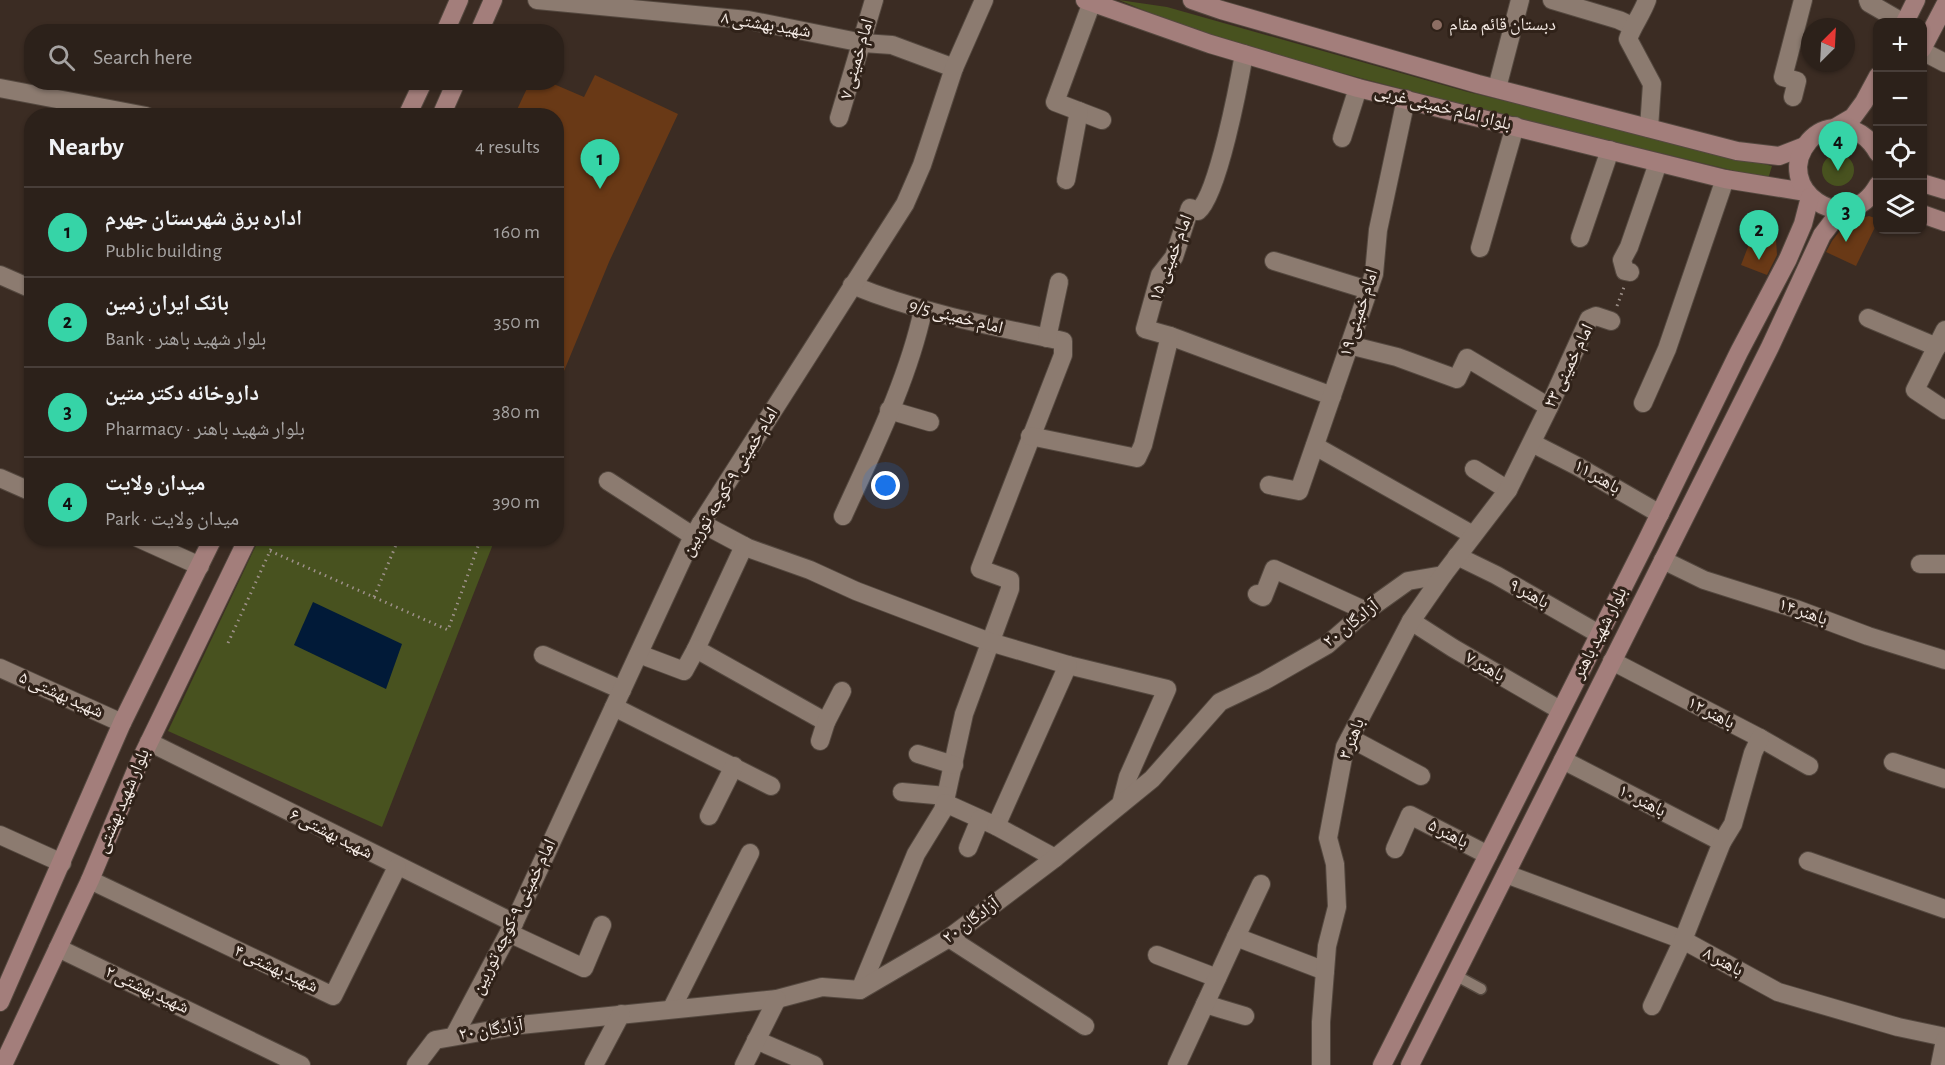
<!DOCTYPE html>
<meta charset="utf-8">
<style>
body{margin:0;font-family:"Alegreya Sans","Noto Naskh Arabic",sans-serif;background:#382e27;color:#f1f3f6}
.controls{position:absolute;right:18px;top:18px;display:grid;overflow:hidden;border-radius:12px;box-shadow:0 2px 4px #0004}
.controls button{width:54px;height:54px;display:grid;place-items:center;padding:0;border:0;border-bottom:2px solid #483e39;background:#2c211a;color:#f1f3f6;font:30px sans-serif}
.compass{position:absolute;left:1801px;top:18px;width:54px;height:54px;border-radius:50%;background:#2c211a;box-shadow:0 2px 4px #0004;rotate:24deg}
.you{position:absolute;left:886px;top:486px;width:21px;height:21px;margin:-15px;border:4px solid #fff;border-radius:50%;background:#1a73e8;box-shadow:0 0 0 9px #1a73e833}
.badge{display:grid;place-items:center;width:39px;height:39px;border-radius:50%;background:#36d4a7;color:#111;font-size:20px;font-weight:700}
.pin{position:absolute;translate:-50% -50px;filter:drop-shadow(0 2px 3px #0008)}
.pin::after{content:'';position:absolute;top:32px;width:21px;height:18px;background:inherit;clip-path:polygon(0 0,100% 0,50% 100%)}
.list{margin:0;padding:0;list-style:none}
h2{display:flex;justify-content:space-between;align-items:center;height:78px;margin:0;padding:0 24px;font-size:26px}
h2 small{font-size:20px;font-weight:400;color:#a6a3a2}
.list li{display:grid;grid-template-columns:39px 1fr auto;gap:18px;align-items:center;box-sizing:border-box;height:90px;padding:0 24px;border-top:2px solid #483e39}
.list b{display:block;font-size:22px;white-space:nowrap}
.list p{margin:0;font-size:20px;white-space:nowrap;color:#a6a3a2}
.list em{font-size:20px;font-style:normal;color:#a6a3a2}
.icon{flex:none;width:33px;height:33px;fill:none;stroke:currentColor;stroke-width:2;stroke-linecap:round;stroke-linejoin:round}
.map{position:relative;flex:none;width:1945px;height:1065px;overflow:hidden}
.search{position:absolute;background:#2c211a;box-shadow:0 2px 4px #0004;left:24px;top:24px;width:540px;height:66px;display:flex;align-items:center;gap:15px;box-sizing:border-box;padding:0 21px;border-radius:24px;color:#a6a3a2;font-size:22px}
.panel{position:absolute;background:#2c211a;box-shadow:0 2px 4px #0004;left:24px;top:108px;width:540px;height:438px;border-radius:24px}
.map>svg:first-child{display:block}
</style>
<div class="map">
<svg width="1945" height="1065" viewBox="0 0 1945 1065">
<rect width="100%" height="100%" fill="#3b2c23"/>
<!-- green -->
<g fill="#48521f">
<path d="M1119,0L1167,7L1468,92L1772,166L1768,179L1466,106L1262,52L1189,29Z"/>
<circle cx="1838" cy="170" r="16"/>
<path d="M259,539H495L382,827L168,731Z"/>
</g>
<!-- water -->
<path fill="#011a38" d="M313,602L402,644L386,689L294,645Z"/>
<!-- building -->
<g fill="#693916">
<path d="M595,75L678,114L609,262L557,388L556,116H514L530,82H549L584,97Z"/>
<path d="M1869,216L1878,219V221L1856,266L1826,252L1832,241L1845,224L1857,219Z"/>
<path d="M1751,239H1776L1777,255L1767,275L1741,265Z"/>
</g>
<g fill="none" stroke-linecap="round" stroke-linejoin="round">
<defs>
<path id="service" d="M1455,975L1481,989"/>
<g id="minor">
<path d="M537,0L748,20L863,43L892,45L954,68"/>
<path d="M1552,0L1619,20L1632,26"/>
<path d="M1647,0C1642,14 1633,25 1628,39L1652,84L1649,128"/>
<path d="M1868,0L1869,3L1902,22"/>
<path d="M1092,2L1055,102L1102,120"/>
<path d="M1922,51L1945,63"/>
<path d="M0,88L146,116"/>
<path d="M1497,88L1520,0"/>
<path d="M1793,97L1797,81L1783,77L1803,0"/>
<path d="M839,118L874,0"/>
<path d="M1342,138L1358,88"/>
<path d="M1066,180L1079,111"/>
<path d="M1580,238L1610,150"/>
<path d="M1480,248L1515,126"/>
<path d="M1274,261L1368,290"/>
<path d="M1630,272L1625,271L1622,260L1629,247L1658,163"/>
<path d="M0,275L32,289"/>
<path d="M852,285C920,313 991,326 1063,341V355L980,569L1010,580V589L964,714L943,810L916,854L860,990"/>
<path d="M1868,318L1937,347"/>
<path d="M1945,330L1915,390L1945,410"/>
<path d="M1170,336L1332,396"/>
<path d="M1047,338L1059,282"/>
<path d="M1349,345L1397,357L1457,379L1467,358L1549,407"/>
<path d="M1643,403L1667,349L1725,179"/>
<path d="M889,410L930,422"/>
<path d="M1030,436L1137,458L1143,445L1170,336L1145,329L1160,275L1174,257L1190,208L1198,211C1218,195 1239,83 1244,54"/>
<path d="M1532,443L1577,466L1660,514"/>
<path d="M1315,446L1473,535"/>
<path d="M1474,469L1508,490"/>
<path d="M0,478L32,492"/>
<path d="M608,481L693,536"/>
<path d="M1269,485L1299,491L1374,274L1378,230L1406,99"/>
<path d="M843,516C873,450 908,380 923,310"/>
<path d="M701,523L748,548L810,570L856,591L990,642L1068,665L1167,689L1128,777L1121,804"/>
<path d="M138,538L200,566"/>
<path d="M744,546L696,649L826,722L820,741"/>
<path d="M1457,556L1496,575L1599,634"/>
<path d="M1663,560L1704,580L1796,609L1868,636L1945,660"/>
<path d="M1920,564H1945"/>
<path d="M1257,594L1263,597L1274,569L1366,611"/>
<path d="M1411,621L1453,648L1560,710"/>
<path d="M639,654L684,671L696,649"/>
<path d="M543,655L622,690"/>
<path d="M1612,661L1760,738L1809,766"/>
<path d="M0,668L122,723"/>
<path d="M614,707L771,786"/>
<path d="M826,722L842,691"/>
<path d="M1350,738L1421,776"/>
<path d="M149,742L514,923"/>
<path d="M918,754L954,765"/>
<path d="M1563,760L1722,842"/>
<path d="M1893,762L1945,779"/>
<path d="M902,792L946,796"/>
<path d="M945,803L996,826L1068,665"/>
<path d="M709,816L734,766"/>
<path d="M996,826L1055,858"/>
<path d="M0,835L62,863"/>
<path d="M968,848L980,819"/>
<path d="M1395,849L1410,815L1488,855"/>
<path d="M1808,861L1945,909"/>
<path d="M1506,874L1683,940L1778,992L1898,1027L1945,1037"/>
<path d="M90,880L333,996L397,867"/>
<path d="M509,933L584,968L602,925"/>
<path d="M1236,937L1261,884"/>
<path d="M949,938L1085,1026"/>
<path d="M58,948L301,1065"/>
<path d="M1157,955L1217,978"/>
<path d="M1205,1004L1245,1016"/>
<path d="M1652,1006L1683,940L1722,842L1733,824L1753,753L1760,738"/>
<path d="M672,1008L750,853"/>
<path d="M454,1036L514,923L693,536L905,204L922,165L954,68L984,0"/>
<path d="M756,1040L814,1065"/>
<path d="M416,1065L435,1040L520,1025L777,999L822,987L860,990L949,938L1055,858L1152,779L1220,702L1264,681L1327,645L1366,611L1408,581L1443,575"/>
<path d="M594,1065L621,1014"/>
<path d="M744,1065L777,999"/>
<path d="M1177,1065L1236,937L1325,971"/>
<path d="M1321,1065V1022L1327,946L1337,907L1335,864L1328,838L1345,747L1411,621L1443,575L1508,490L1549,407L1589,319L1596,316L1611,321"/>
<path d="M1940,1065L1945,1040"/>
</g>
<g id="secondary">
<path d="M1085,0L1210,44L1358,88L1725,179L1806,192"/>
<path d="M1192,0L1221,10L1478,84L1737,151L1779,156L1805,146"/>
<path d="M1905,22L1916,0"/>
<path d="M445,32L459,0"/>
<path d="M479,32L493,0"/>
<path d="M1922,49L1945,5"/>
<path d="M407,116L423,82"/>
<path d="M441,116L456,82"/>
<path d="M1836,127L1853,117L1864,102L1878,76"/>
<path d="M1878,153C1869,137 1856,127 1837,128C1826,128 1816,133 1809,141C1770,187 1846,242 1878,185"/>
<path d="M1922,183L1945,190"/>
<path d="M1922,214L1945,222"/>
<path d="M0,1002L122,723L213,538"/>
<path d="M3,1065L90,880L139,763L248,538"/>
<path d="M1382,1065L1646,542L1739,352L1788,259L1803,224L1810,197"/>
<path d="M1410,1065L1770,347L1822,235L1842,209"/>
</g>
</defs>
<!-- service casing -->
<use href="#service" stroke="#54483f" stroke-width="13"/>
<!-- minor casing -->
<use href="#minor" stroke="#54483f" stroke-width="20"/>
<!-- secondary casing -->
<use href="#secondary" stroke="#54483f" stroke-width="20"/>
<!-- path -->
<g stroke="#9e918a" stroke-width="3" stroke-dasharray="1.5 4.5" stroke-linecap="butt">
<path d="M1617,306L1624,287"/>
<path d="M270,551L448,630L481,538"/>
<path d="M374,597L399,538"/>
<path d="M228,643L276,538"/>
</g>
<!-- service -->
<use href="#service" stroke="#8c7b70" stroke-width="10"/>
<!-- minor -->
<use href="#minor" stroke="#8c7b70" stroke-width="18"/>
<!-- secondary -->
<use href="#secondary" stroke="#a37e7b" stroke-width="18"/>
</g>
<!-- markers -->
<circle fill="#8d6e63" stroke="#302219" stroke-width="2" cx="1437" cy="25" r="6"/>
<g text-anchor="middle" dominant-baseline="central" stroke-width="6" stroke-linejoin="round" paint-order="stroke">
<!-- street labels -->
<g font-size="18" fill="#f5ebe5" stroke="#302219">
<text transform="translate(766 25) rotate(9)">شهید بهشتی ۸</text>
<text transform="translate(857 59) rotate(-74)">امام خمینی ۷</text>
<text transform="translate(1443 108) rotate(14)">بلوار امام خمینی غربی</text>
<text transform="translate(1171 258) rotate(-69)">امام خمینی ۱۵</text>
<text transform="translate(1359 313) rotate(-72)">امام خمینی ۱۹</text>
<text transform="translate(956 317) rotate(14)">امام خمینی 9/5</text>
<text transform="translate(1569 366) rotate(-64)">امام خمینی ۲۳</text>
<text transform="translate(1597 477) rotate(30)">باهنر ۱۱</text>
<text transform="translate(730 482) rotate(-59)">امام خمینی ۹-کوچه توربین</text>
<text transform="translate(1529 594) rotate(29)">باهنر ۹</text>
<text transform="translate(1803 612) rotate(19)">باهنر ۱۴</text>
<text transform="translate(1351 624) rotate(-38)">آزادگان ۲۰</text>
<text transform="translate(1600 633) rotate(-63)">بلوار شهید باهنر</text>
<text transform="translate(1485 667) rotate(30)">باهنر ۷</text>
<text transform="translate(61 695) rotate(24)">شهید بهشتی ۵</text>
<text transform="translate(1711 713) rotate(27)">باهنر ۱۲</text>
<text transform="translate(1352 739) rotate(-69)">باهنر ۳</text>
<text transform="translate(123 801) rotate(-67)">بلوار شهید بهشتی</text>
<text transform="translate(1642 801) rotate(27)">باهنر ۱۰</text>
<text transform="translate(331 834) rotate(27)">شهید بهشتی ۶</text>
<text transform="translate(1448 834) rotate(27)">باهنر ۵</text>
<text transform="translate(514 917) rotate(-64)">امام خمینی ۹-کوچه توربین</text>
<text transform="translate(971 921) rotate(-36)">آزادگان ۲۰</text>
<text transform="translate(1723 962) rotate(28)">باهنر ۸</text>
<text transform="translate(276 969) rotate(25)">شهید بهشتی ۴</text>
<text transform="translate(147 990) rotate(25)">شهید بهشتی ۲</text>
<text transform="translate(491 1030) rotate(-9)">آزادگان ۲۰</text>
</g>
<!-- poi labels -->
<g font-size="18" fill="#f5ebe5" stroke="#302219" text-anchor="start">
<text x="1449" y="25">دبستان قائم مقام</text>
</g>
</g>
</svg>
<div class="controls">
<button>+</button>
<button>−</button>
<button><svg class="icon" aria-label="locate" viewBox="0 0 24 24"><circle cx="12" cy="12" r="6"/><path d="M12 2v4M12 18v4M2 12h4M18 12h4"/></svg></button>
<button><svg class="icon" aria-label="layers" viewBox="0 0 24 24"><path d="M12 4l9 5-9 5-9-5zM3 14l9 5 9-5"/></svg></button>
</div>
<svg class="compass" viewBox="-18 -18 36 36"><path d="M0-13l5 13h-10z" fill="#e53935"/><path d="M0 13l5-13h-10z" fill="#a6a3a2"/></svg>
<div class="you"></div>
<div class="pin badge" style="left:600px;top:189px">1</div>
<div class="pin badge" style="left:1759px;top:260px">2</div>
<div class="pin badge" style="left:1846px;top:242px">3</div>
<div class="pin badge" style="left:1838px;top:171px">4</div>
<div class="search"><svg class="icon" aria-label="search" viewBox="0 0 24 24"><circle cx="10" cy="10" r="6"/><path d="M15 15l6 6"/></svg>Search here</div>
<section class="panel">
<h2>Nearby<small>4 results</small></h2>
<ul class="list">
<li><span class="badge">1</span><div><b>اداره برق شهرستان جهرم</b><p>Public building</p></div><em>160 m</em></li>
<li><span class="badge">2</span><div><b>بانک ایران زمین</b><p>Bank · بلوار شهید باهنر</p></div><em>350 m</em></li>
<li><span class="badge">3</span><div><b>داروخانه دکتر متین</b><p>Pharmacy · بلوار شهید باهنر</p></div><em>380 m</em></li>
<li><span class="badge">4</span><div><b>میدان ولایت</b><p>Park · میدان ولایت</p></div><em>390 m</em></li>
</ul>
</section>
</div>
